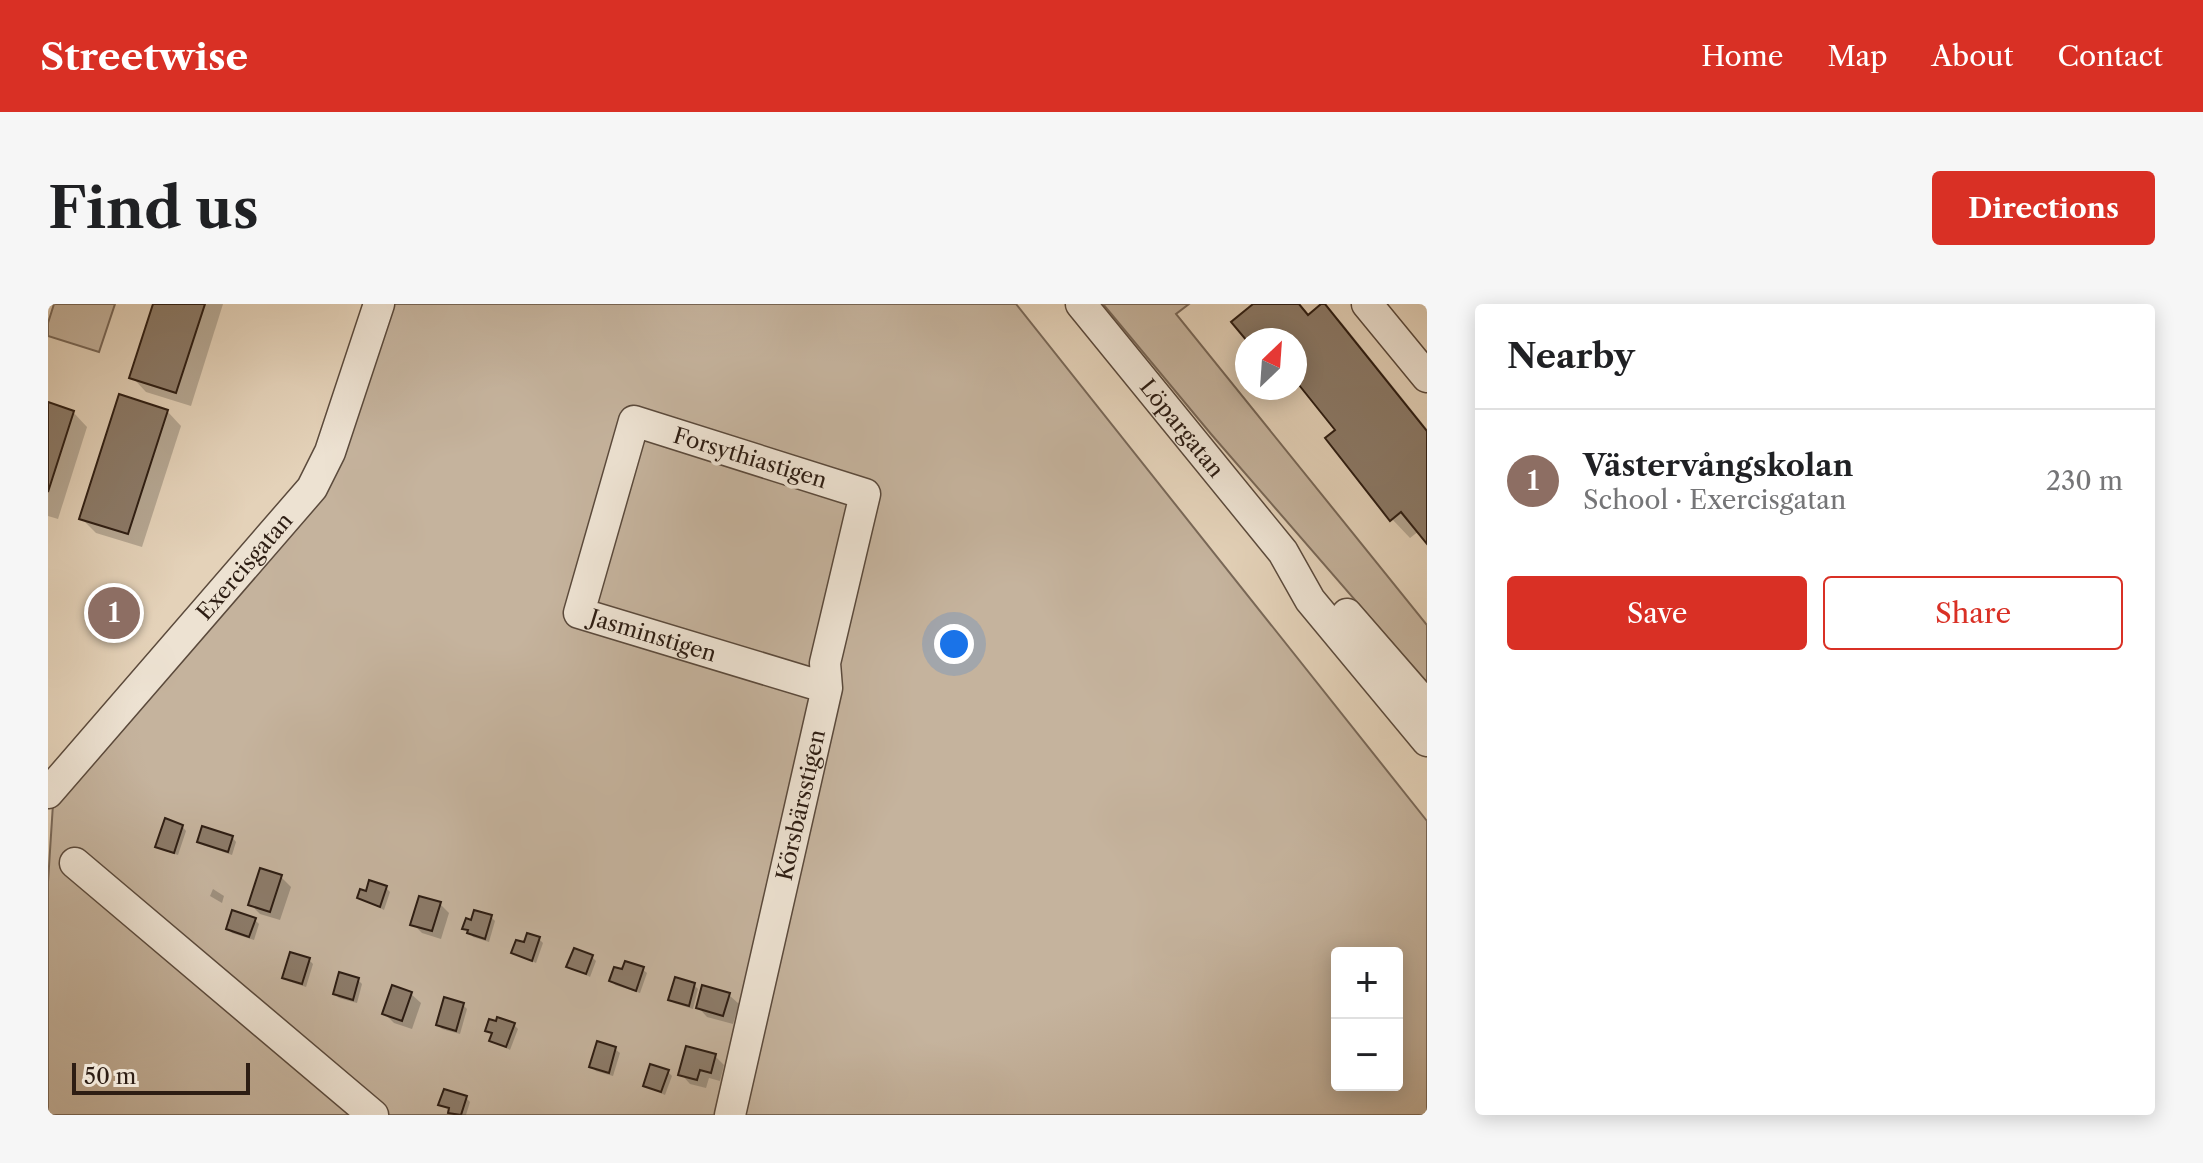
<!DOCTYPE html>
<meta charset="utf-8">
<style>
body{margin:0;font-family:"Libre Caslon Text",serif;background:#f6f6f6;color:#202124}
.controls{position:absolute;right:24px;bottom:24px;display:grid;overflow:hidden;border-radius:8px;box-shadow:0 4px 20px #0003}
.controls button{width:72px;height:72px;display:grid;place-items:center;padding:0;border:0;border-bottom:2px solid #e0e0e0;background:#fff;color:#202124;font:40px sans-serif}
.compass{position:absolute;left:1187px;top:24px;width:72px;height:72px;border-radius:50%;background:#fff;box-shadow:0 4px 20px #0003;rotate:25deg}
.scale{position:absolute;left:24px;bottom:20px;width:178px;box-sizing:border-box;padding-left:8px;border:4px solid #2d1d13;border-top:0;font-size:22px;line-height:28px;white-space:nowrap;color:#2d1d13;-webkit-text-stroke:6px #ede2d2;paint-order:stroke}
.you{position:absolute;left:906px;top:340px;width:28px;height:28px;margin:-20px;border:6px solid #fff;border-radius:50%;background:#1a73e8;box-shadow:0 0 0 12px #1a73e833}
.badge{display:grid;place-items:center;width:52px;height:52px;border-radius:50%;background:#d93025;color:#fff;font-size:26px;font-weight:700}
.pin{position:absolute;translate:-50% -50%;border:4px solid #fff;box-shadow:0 2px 8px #0006}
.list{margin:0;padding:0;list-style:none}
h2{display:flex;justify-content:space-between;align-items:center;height:104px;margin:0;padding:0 32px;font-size:34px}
h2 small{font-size:26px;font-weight:400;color:#757577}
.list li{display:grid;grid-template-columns:52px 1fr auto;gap:24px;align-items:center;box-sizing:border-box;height:144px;padding:0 32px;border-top:2px solid #e0e0e0}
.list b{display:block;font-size:30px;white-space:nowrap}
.list p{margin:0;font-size:26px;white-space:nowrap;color:#757577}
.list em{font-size:26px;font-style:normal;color:#757577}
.actions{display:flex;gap:16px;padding:24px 32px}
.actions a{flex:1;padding:18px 0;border:2px solid #d93025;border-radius:8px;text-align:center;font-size:28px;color:#d93025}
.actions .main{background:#d93025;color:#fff}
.map{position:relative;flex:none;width:1379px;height:811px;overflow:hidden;border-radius:8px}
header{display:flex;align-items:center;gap:48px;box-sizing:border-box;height:112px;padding:0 40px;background:#d93025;color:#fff}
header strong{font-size:38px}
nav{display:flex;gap:44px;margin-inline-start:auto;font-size:28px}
.intro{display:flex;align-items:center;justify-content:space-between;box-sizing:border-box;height:192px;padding:0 48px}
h1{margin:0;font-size:56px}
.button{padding:20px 36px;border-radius:8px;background:#d93025;color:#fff;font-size:28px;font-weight:700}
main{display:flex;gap:48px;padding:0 48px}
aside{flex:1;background:#fff;border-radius:8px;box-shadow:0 4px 20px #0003}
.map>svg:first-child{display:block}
</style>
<header>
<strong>Streetwise</strong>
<nav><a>Home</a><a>Map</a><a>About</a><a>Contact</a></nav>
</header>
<div class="intro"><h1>Find us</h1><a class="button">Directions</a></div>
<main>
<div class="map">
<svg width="1379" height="811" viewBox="0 0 1379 811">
<rect width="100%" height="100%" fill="#e4d2b9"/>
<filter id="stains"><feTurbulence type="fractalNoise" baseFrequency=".0025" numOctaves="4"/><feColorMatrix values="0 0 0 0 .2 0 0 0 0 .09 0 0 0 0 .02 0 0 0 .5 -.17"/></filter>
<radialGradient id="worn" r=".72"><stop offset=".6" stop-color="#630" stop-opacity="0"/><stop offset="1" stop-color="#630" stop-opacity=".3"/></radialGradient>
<!-- green -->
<g fill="#c5b39d" stroke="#796858" stroke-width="2" fill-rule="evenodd">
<path d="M6,0H67L51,48L0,32V19Z"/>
<path d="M341,0H968L1379,517V811H0V578L5,500L285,173ZM1289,649H1349V781H1289Z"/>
<path d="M1055,0H1141L1128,10L1379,321V379L1163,130Z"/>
</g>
<!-- shadow -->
<g fill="#0003">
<path d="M107,0H175L143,102L98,88L84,73Z"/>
<path d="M1208,0H1252L1262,12L1276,1L1294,19L1379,125V236L1371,227L1362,234L1344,215L1290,127L1247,73V36Z"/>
<path d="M0,101L25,108L39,123L10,215L0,212Z"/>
<path d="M119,107L133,122L94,243L48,229L33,214Z"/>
<path d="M134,522L138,527L130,551L114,546L110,542Z"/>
<path d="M184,533L188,538L184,551L155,541L151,537Z"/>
<path d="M213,567L233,573L243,583L232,616L212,610L202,600Z"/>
<path d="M338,584L342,588L336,606L311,593Z"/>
<path d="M165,585L176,592L174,599L162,592Z"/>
<path d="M392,600L401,609L393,635L374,629L365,620Z"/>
<path d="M443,613L447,617L441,638L425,633L417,624Z"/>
<path d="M207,616L211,620L206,636L184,629L180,625Z"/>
<path d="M491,635L495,639L488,659L466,649Z"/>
<path d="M544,653L548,657L542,673L521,662Z"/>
<path d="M261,656L265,660L258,683L240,677L236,673Z"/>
<path d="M594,665L599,669L592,689L567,681L563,676Z"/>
<path d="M310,676L314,680L309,699L291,694L287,690Z"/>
<path d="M646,681L650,685L645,705L626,699L622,695Z"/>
<path d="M363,690L373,699L364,725L346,719L337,710Z"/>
<path d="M681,691L691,700L685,720L659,713L650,703Z"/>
<path d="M415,701L419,705L412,730L394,725L390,721Z"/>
<path d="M466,721L470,725L462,746L443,736L445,731L440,726Z"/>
<path d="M567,745L572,749L565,772L548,767L544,763Z"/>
<path d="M667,752L676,761L672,777L661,774L658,784L642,780L633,770Z"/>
<path d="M620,768L624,772L617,791L597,782Z"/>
<path d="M418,794L422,798L418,811H405L403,806L393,800Z"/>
</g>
<!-- building -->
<g fill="#8c7b69" stroke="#2d1d13" stroke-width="2">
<path d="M105,0H157L128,89L81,74Z"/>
<path d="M1205,0H1251L1260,11L1273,0H1277L1379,127V240L1353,208L1342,217L1277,134L1287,126L1247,76V36L1199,37L1183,18Z"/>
<path d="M71,90L120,106L80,230L31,215Z"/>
<path d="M0,98L26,107L0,188Z"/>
<path d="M117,514L135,521L126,549L107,543Z"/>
<path d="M154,522L185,532L180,548L149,538Z"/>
<path d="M212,564L234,571L222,608L200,601Z"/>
<path d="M321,576L339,582L332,603L309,594L312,585L318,587Z"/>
<path d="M371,592L393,598L384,627L362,621Z"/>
<path d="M184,606L208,614L201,633L178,625Z"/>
<path d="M426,606L444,611L437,635L419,629L420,626L414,625L418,614L423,616Z"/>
<path d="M479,629L492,633L484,657L463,649L468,636L476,638Z"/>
<path d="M526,644L545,651L538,670L518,663Z"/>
<path d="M242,648L262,654L254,680L234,674Z"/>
<path d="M577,657L596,663L588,687L561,677L566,663L574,665Z"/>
<path d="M291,668L311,674L305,696L285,690Z"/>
<path d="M627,673L647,679L641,702L620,696Z"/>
<path d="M344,681L364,688L354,717L334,710Z"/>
<path d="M654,681L682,689L675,712L648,704Z"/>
<path d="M396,693L416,699L408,727L388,721Z"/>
<path d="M449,713L467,719L458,743L441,737L444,729L437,727L441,715L448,717Z"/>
<path d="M549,737L568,743L561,769L541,763Z"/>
<path d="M638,742L668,750L663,769L652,766L649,776L630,771Z"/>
<path d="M602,760L621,766L613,788L595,782Z"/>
<path d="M396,785L419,792L413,811L400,809L401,804L390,801Z"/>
</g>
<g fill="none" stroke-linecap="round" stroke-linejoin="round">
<defs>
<g id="minor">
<path id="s1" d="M1033,0L1235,248L1262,296L1379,437"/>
<path d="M1319,0L1379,73"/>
<path d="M1299,310L1379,402"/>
<path id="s2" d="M0,489L264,184L282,148L331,0"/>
<path d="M27,559L325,811"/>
<path id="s3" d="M682,811L779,384L777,359L817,190L586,117L531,309L779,384"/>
</g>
</defs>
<!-- minor casing -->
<use href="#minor" stroke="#5b4a3c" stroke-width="33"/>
<!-- minor -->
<use href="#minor" stroke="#ede2d2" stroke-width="30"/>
</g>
<g text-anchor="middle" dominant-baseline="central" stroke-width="8" stroke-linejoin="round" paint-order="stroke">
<!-- street labels -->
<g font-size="22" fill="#2d1d13" stroke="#ede2d2">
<text stroke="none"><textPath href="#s1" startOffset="160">Löpargatan</textPath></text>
<text transform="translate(702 154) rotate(17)">Forsythiastigen</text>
<text stroke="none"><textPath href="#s2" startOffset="300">Exercisgatan</textPath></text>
<text stroke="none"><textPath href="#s3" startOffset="1156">Jasminstigen</textPath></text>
<text stroke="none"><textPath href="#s3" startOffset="318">Körsbärsstigen</textPath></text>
</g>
</g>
<rect width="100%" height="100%" filter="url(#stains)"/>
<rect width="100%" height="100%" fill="url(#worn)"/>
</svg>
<div class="controls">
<button>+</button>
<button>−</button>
</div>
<svg class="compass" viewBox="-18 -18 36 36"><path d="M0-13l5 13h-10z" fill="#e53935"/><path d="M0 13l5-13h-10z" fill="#757577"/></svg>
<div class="scale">50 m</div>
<div class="you"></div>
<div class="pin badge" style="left:66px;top:309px;background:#8d6e63">1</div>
</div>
<aside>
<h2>Nearby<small></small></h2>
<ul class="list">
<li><span class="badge" style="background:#8d6e63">1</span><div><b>Västervångskolan</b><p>School · Exercisgatan</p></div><em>230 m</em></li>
</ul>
<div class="actions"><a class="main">Save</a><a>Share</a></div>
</aside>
</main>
